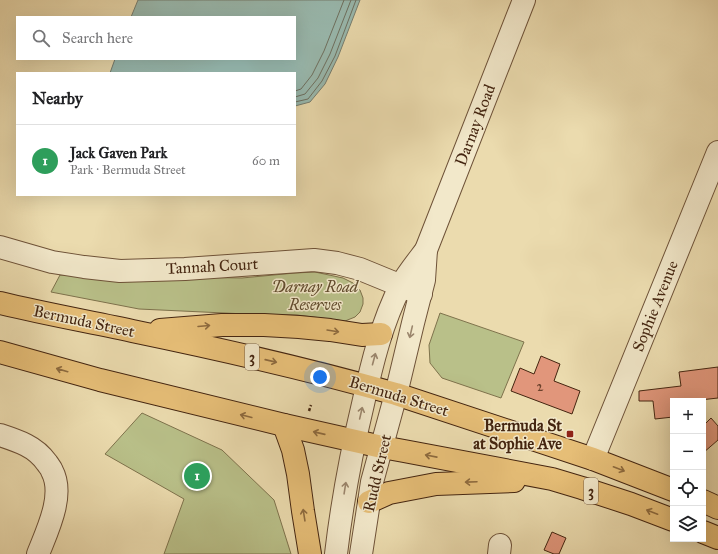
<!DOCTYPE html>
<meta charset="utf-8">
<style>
body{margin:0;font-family:"IM FELL Great Primer",serif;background:#f2f2f2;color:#202124}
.controls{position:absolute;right:12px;bottom:12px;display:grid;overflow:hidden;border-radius:0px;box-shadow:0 4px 16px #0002}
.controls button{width:36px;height:36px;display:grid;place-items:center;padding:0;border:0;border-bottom:1px solid #e0e0e0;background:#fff;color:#202124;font:20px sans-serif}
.you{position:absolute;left:320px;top:377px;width:14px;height:14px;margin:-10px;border:3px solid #fff;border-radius:50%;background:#1a73e8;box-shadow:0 0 0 6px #1a73e833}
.badge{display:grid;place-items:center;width:26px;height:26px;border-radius:50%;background:#8f2418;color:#fff;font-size:13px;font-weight:700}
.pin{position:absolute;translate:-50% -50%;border:2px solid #fff;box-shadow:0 1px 4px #0006}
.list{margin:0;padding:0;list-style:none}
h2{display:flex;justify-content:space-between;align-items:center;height:52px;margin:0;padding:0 16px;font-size:17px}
h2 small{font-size:13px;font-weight:400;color:#757577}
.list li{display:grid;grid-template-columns:26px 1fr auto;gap:12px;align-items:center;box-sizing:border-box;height:72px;padding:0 16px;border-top:1px solid #e0e0e0}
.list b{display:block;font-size:15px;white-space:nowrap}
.list p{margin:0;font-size:13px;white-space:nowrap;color:#757577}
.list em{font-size:13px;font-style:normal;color:#757577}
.icon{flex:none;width:22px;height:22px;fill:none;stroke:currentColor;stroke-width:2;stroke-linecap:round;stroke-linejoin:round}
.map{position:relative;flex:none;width:718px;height:554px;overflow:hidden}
.search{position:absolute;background:#fff;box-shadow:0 4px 16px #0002;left:16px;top:16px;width:280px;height:44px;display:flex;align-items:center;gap:10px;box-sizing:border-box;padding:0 14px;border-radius:0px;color:#757577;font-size:15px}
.panel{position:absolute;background:#fff;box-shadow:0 4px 16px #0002;left:16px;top:72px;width:280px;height:124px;border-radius:0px}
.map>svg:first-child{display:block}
</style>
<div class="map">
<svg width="718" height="554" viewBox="0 0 718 554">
<rect width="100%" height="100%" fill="#ebdbae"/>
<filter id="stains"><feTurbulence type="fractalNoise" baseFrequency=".005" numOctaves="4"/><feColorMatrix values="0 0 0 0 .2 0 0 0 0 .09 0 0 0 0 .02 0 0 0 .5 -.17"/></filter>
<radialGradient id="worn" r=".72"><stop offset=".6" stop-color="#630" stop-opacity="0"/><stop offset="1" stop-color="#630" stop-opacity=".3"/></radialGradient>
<!-- green -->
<g fill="#b9c089" stroke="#7e724c">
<path d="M315,272L343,278L353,283L360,290L363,298V304L360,312L355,317L345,321L297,315L246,314L139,309L51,292L60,275L242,278L295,273Z"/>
<path d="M440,313L524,342L501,398L442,378L430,363L429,345Z"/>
<path d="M142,413L222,450L274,500L291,554H164L184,499L105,454Z"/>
</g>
<!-- water -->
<path fill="#99bab0" stroke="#777e70" d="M138,0H360L338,57L325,84L310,102L295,106V73H110L115,59H295V17H131Z"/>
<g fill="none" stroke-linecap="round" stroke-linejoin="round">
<!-- shore -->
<g stroke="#6e7060" stroke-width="1">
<path d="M295,91L301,89L312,75L324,51L344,0"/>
<path d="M295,97L305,94L318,78L330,54L351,0"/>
<path d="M295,102L308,99L322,81L335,56L356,0"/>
</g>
</g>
<!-- building -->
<g fill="#e1967b" stroke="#442510">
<path d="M541,356L560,364L554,381L580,391L572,414L511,391L520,368L534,374Z"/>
<path d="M718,367V398L691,401H673V417L655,419L653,401H639V391L681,386L679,372Z"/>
<path d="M711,418L718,426V440L703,453V426Z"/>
<path d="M552,532L566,538L559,554H554L544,550Z"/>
</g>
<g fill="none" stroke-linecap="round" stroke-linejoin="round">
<defs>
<g id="minor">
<path d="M0,247L52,262L84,267L120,271L185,269L314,260L337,263L360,269L421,294"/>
<path d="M0,435C9,438 18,441 26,445C34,449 42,456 47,463C49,466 51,468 52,471C65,495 47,531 38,554"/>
<path d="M593,459L718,152"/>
<path d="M336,554C342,503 351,454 363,404C372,363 382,322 401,285C408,273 417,262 426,250L524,0"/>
<path d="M361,554L369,502L372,482L396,394L413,323L424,280L426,250"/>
<path d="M499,554L500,545"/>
</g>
<g id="major">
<path d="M0,303C45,314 91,322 137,332C224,350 311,370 396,394L593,459L673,490"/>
<path d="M160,330L222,325H264L299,327L330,330L362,335L381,334"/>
<path d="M0,352L100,380L284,425L382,447L404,451L552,479L582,488L631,504L673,520"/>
<path d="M284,425L293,450L298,474L303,511L310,554"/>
<path d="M703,501L718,508"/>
<path d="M369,502L389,493L436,484L514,481"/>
<path d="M703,532L718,538"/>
</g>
</defs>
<!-- minor casing -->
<use href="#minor" stroke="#6e5238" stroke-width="24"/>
<!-- major casing -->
<use href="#major" stroke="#442510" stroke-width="24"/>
<!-- path -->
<path stroke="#442510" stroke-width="2.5" stroke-dasharray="3 2" stroke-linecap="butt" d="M309,411L311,405"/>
<!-- minor -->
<use href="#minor" stroke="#f2e8ca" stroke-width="22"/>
<!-- major -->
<use href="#major" stroke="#e6be77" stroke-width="22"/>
</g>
<!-- one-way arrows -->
<defs><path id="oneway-shaft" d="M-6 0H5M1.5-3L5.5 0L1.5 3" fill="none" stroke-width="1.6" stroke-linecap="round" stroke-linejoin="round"/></defs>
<g stroke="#8d6a3e">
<use href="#oneway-shaft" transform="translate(204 326) rotate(-5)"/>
<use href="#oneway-shaft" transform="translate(333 331) rotate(9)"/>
<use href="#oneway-shaft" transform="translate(271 361) rotate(13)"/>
<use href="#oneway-shaft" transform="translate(62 370) rotate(-164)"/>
<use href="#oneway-shaft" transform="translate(246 416) rotate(-166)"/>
<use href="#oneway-shaft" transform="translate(319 433) rotate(-167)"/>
<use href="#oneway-shaft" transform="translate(431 456) rotate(-169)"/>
<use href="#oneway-shaft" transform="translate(619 469) rotate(21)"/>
<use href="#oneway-shaft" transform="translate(471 482) rotate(178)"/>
<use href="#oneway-shaft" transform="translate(652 512) rotate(-159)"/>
<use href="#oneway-shaft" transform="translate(304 515) rotate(-99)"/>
</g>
<g stroke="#9b866d">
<use href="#oneway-shaft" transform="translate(411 332) rotate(103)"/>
<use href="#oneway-shaft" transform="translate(374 359) rotate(-75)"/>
<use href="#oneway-shaft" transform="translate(361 413) rotate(-77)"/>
<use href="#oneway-shaft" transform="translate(345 488) rotate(-81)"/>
</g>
<!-- markers -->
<rect fill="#8f2418" stroke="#f2e8ca" stroke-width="1.5" x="566" y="430" width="8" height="8" rx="2"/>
<g text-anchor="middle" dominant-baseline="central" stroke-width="3" stroke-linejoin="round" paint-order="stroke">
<!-- number labels -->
<g font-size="14" fill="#6b412b">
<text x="540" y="386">2</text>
</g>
<!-- shield labels -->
<g fill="#f2e8ca" stroke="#786048" stroke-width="1">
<rect x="245" y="344" width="14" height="26" rx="3"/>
<rect x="584" y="478" width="14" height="26" rx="3"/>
</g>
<g font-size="15" font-weight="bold" fill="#442510">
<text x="252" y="357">3</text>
<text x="591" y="491">3</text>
</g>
<!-- street labels -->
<g font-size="16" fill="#442510" stroke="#f2e8ca">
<text transform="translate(475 125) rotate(-69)">Darnay Road</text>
<text transform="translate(212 266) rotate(-3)">Tannah Court</text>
<text transform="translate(655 306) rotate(-68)">Sophie Avenue</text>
<text transform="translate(84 321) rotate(12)">Bermuda Street</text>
<text transform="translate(399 396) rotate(17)">Bermuda Street</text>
<text transform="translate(377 473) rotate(-77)">Rudd Street</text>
</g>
<!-- park labels -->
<g font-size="16" font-style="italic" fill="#614c2e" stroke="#f2e8ca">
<text x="315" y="286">Darnay Road<tspan x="315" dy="18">Reserves</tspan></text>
</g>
<!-- poi labels -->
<g font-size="16" font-weight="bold" fill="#442510" stroke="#f2e8ca" text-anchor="end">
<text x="562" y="425">Bermuda St<tspan x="562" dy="18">at Sophie Ave</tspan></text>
</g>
</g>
<rect width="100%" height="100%" filter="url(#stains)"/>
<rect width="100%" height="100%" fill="url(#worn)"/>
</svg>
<div class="controls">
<button>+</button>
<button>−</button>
<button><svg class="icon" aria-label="locate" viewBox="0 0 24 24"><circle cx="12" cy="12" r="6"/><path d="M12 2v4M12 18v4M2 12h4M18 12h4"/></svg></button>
<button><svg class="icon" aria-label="layers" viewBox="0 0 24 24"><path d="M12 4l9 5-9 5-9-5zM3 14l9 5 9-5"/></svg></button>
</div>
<div class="you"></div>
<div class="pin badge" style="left:197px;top:476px;background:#2e9e5b">1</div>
<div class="search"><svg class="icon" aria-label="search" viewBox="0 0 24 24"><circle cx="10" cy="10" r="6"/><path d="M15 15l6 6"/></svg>Search here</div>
<section class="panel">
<h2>Nearby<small></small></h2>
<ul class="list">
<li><span class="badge" style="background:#2e9e5b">1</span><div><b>Jack Gaven Park</b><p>Park · Bermuda Street</p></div><em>60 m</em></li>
</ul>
</section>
</div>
